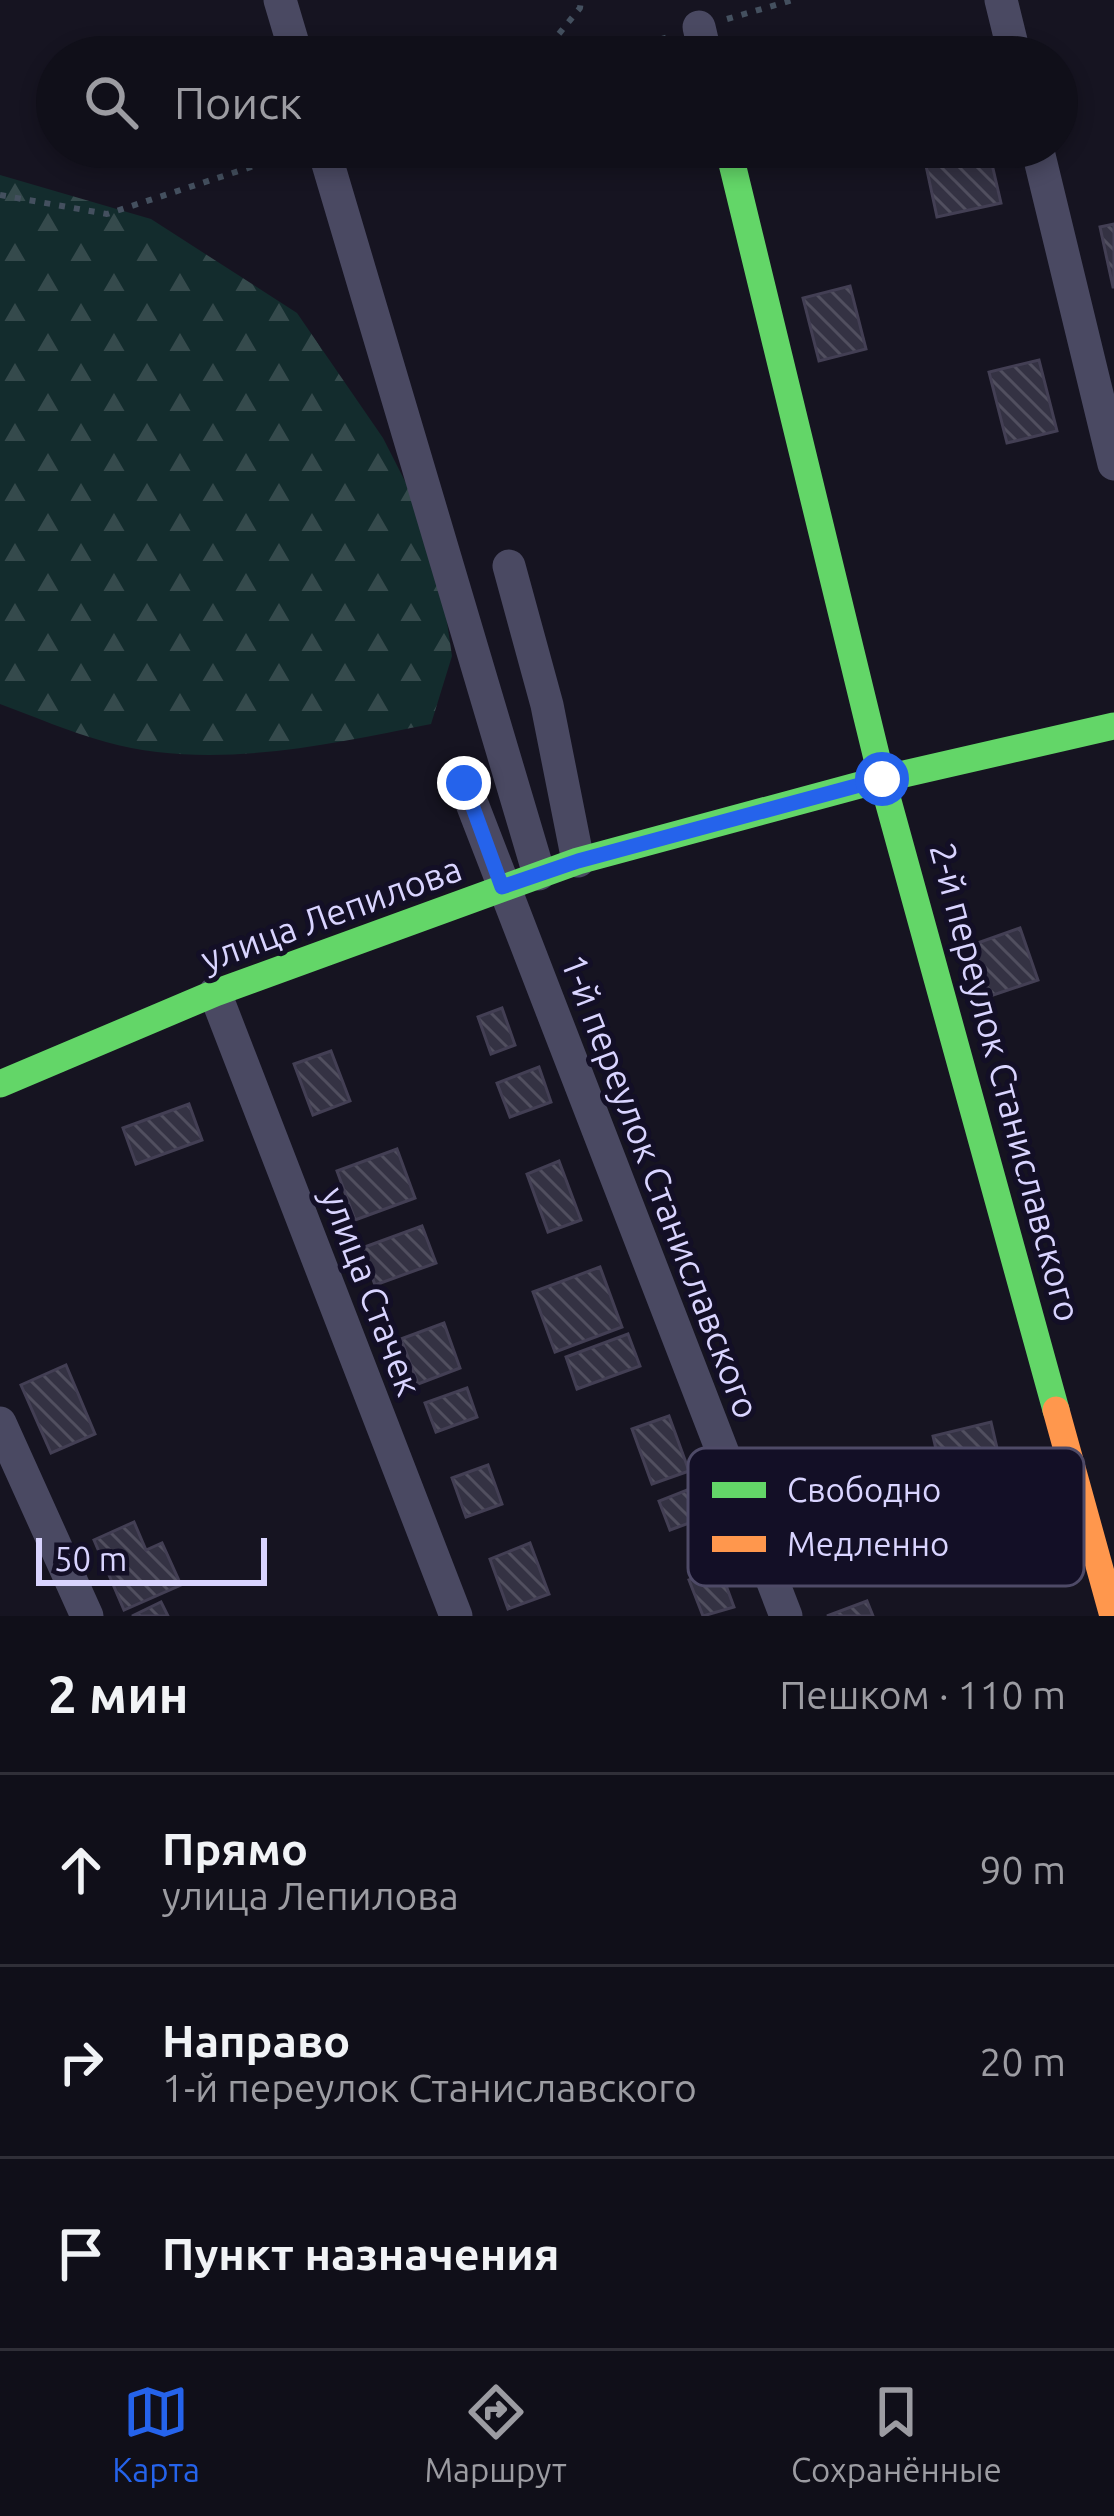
<!DOCTYPE html>
<html lang="ru">
<meta charset="utf-8">
<style>
body{margin:0;font-family:Ubuntu,sans-serif;background:#191822;color:#f1f3f6}
.scale{position:absolute;left:36px;bottom:30px;width:231px;box-sizing:border-box;padding-left:12px;border:6px solid #d9d4ff;border-top:0;font-size:33px;line-height:42px;white-space:nowrap;color:#d9d4ff;-webkit-text-stroke:9px #130f26;paint-order:stroke}
.stop{position:absolute;width:36px;height:36px;margin:-27px;border:9px solid #2563eb;border-radius:50%;background:#fff}
.stop.end{background:#2563eb;border-color:#fff;box-shadow:0 3px 12px #0008}
.list{margin:0;padding:0;list-style:none}
h2{display:flex;justify-content:space-between;align-items:center;height:156px;margin:0;padding:0 48px;font-size:51px}
h2 small{font-size:39px;font-weight:400;color:#9c9ca2}
.list li{display:grid;grid-template-columns:78px 1fr auto;gap:36px;align-items:center;box-sizing:border-box;height:192px;padding:0 48px;border-top:3px solid #302f38}
.list b{display:block;font-size:45px;white-space:nowrap}
.list p{margin:0;font-size:39px;white-space:nowrap;color:#9c9ca2}
.list em{font-size:39px;font-style:normal;color:#9c9ca2}
.icon{flex:none;width:66px;height:66px;fill:none;stroke:currentColor;stroke-width:2;stroke-linecap:round;stroke-linejoin:round}
.map{position:relative;flex:none;width:1114px;height:1616px;overflow:hidden}
.search{position:absolute;background:#100f19;box-shadow:0 6px 18px #0003;left:36px;right:36px;top:36px;height:132px;display:flex;align-items:center;gap:30px;box-sizing:border-box;padding:0 42px;border-radius:66px;color:#9c9ca2;font-size:45px}
.sheet{height:732px;background:#100f19}
nav{display:flex;justify-content:space-around;align-items:center;box-sizing:border-box;height:168px;border-top:3px solid #302f38;background:#100f19;font-size:33px;color:#9c9ca2}
nav a{display:grid;justify-items:center;gap:6px}
nav .on{color:#2563eb}
.map>svg:first-child{display:block}
</style>
<div class="map">
<svg width="1114" height="1616" viewBox="0 0 1114 1616">
<defs>
<pattern id="forest-firs" width="22" height="20" patternUnits="userSpaceOnUse" patternTransform="scale(3)"><rect width="22" height="20" fill="#132c2d"/><path d="M5 1l3.5 6h-7zM16 11l3.5 6h-7z" fill="#354a4c"/></pattern>
<pattern id="building-back-hatch" width="6" height="6" patternUnits="userSpaceOnUse" patternTransform="scale(3)"><rect width="6" height="6" fill="#343243"/><path d="M-1 5l2 2M0 0l6 6M5-1l2 2" fill="none" stroke="#514f5f"/></pattern>
</defs>
<rect width="100%" height="100%" fill="#161421"/>
<!-- forest -->
<path fill="url(#forest-firs)" d="M0,175L151,219L297,313L383,438L435,540L452,656L431,724C327,745 211,771 106,742C70,732 35,717 0,704Z"/>
<!-- building -->
<g fill="url(#building-back-hatch)" stroke="#433f54" stroke-width="3">
<path d="M769,147H808L810,155L772,163Z"/>
<path d="M922,147H988L1001,203L937,217Z"/>
<path d="M1114,224V287H1113L1100,227Z"/>
<path d="M850,286L866,349L819,361L803,298Z"/>
<path d="M1039,360L1057,431L1007,443L989,372Z"/>
<path d="M1020,928L1038,980L990,996L972,945Z"/>
<path d="M502,1008L515,1045L491,1054L478,1017Z"/>
<path d="M331,1051L350,1101L313,1115L294,1064Z"/>
<path d="M539,1067L551,1102L510,1117L497,1083Z"/>
<path d="M189,1104L202,1140L136,1164L123,1128Z"/>
<path d="M397,1149L415,1198L355,1220L337,1171Z"/>
<path d="M559,1161L581,1220L548,1232L527,1174Z"/>
<path d="M422,1226L436,1263L375,1285L362,1248Z"/>
<path d="M600,1267L622,1327L555,1352L533,1292Z"/>
<path d="M444,1323L460,1368L418,1384L401,1339Z"/>
<path d="M628,1334L640,1366L577,1389L566,1357Z"/>
<path d="M66,1365L95,1434L51,1453L21,1385Z"/>
<path d="M467,1388L477,1417L436,1432L425,1403Z"/>
<path d="M669,1416L689,1471L652,1484L632,1429Z"/>
<path d="M991,1422L1003,1474L945,1488L933,1436Z"/>
<path d="M488,1465L502,1504L466,1517L452,1478Z"/>
<path d="M700,1485L711,1515L670,1530L659,1501Z"/>
<path d="M134,1522L146,1550L162,1543L181,1585L124,1610L94,1540Z"/>
<path d="M530,1543L549,1594L508,1609L490,1559Z"/>
<path d="M720,1569L734,1607L703,1616L689,1580Z"/>
<path d="M867,1601L873,1616H827Z"/>
<path d="M161,1602L168,1616H132Z"/>
</g>
<g fill="none" stroke-linecap="round" stroke-linejoin="round">
<!-- path -->
<g stroke="#44505f" stroke-width="6" stroke-dasharray="6 9" stroke-linecap="butt">
<path d="M727,19L793,0"/>
<path d="M540,57L580,8L581,0"/>
<path d="M603,57L668,37"/>
<path d="M0,195L107,214L297,152"/>
</g>
<!-- street -->
<g stroke="#4a4962" stroke-width="33">
<path d="M280,0L297,57"/>
<path d="M1001,0L1015,57"/>
<path d="M699,27L706,57"/>
<path d="M323,147L539,874"/>
<path d="M1037,147L1114,464"/>
<path d="M509,566L547,705L578,861"/>
<path d="M464,783L786,1616"/>
<path d="M215,993L456,1616"/>
<path d="M0,1423L87,1616"/>
</g>
<!-- fast -->
<g stroke="#63d668" stroke-width="27">
<path d="M728,147L882,779L1056,1410"/>
<path d="M0,1084L215,993L578,861L882,779L1114,726"/>
</g>
<!-- slow -->
<path stroke="#ff974d" stroke-width="27" d="M1056,1410L1113,1616"/>
</g>
<g fill="none" stroke-linecap="round" stroke-linejoin="round">
<!-- route -->
<path stroke="#2563eb" stroke-width="15" d="M464,783L502,887L578,861L882,779"/>
</g>
<g text-anchor="middle" dominant-baseline="central" stroke-width="10" stroke-linejoin="round" paint-order="stroke">
<!-- street labels -->
<g font-size="36" fill="#d9d4ff" stroke="#130f26">
<text transform="translate(331 913) rotate(-20)">улица Лепилова</text>
<text transform="translate(1006 1082) rotate(75)">2-й переулок Станиславского</text>
<text transform="translate(661 1186) rotate(69)">1-й переулок Станиславского</text>
<text transform="translate(372 1291) rotate(69)">улица Стачек</text>
</g>
</g>
<!-- legend -->
<rect x="688" y="1448" width="396" height="138" rx="18" fill="#130f26" stroke="#4e4a67" stroke-width="3"/>
<rect x="712" y="1482" width="54" height="16" fill="#63d668"/>
<rect x="712" y="1536" width="54" height="16" fill="#ff974d"/>
<g font-size="33" fill="#d9d4ff">
<text x="787" y="1502">Свободно</text>
<text x="787" y="1556">Медленно</text>
</g>
</svg>
<div class="scale">50 m</div>
<div class="stop" style="left:882px;top:779px"></div>
<div class="stop end" style="left:464px;top:783px"></div>
<div class="search"><svg class="icon" aria-label="search" viewBox="0 0 24 24"><circle cx="10" cy="10" r="6"/><path d="M15 15l6 6"/></svg>Поиск</div>
</div>
<section class="sheet">
<h2>2 мин<small>Пешком · 110 m</small></h2>
<ul class="list">
<li><svg class="icon" aria-label="ahead" viewBox="0 0 24 24"><path d="M12 20V5M6 11l6-6 6 6"/></svg><div><b>Прямо</b><p>улица Лепилова</p></div><em>90 m</em></li>
<li><svg class="icon" aria-label="right" viewBox="0 0 24 24"><path d="M7 20v-9h11M14 6l5 5-5 5"/></svg><div><b>Направо</b><p>1-й переулок Станиславского</p></div><em>20 m</em></li>
<li><svg class="icon" aria-label="arrive" viewBox="0 0 24 24"><path d="M6 21V4h12l-3 4 3 4H6"/></svg><div><b>Пункт назначения</b></div></li>
</ul>
</section>
<nav>
<a class="on"><svg class="icon" aria-label="map" viewBox="0 0 24 24"><path d="M3 6l6-2 6 2 6-2v14l-6 2-6-2-6 2zM9 4v14M15 6v14"/></svg>Карта</a>
<a><svg class="icon" aria-label="directions" viewBox="0 0 24 24"><path d="M12 3l9 9-9 9-9-9zM9 14v-3h6M13 9l2 2-2 2"/></svg>Маршрут</a>
<a><svg class="icon" aria-label="saved" viewBox="0 0 24 24"><path d="M7 4h10v16l-5-4-5 4z"/></svg>Сохранённые</a>
</nav>
